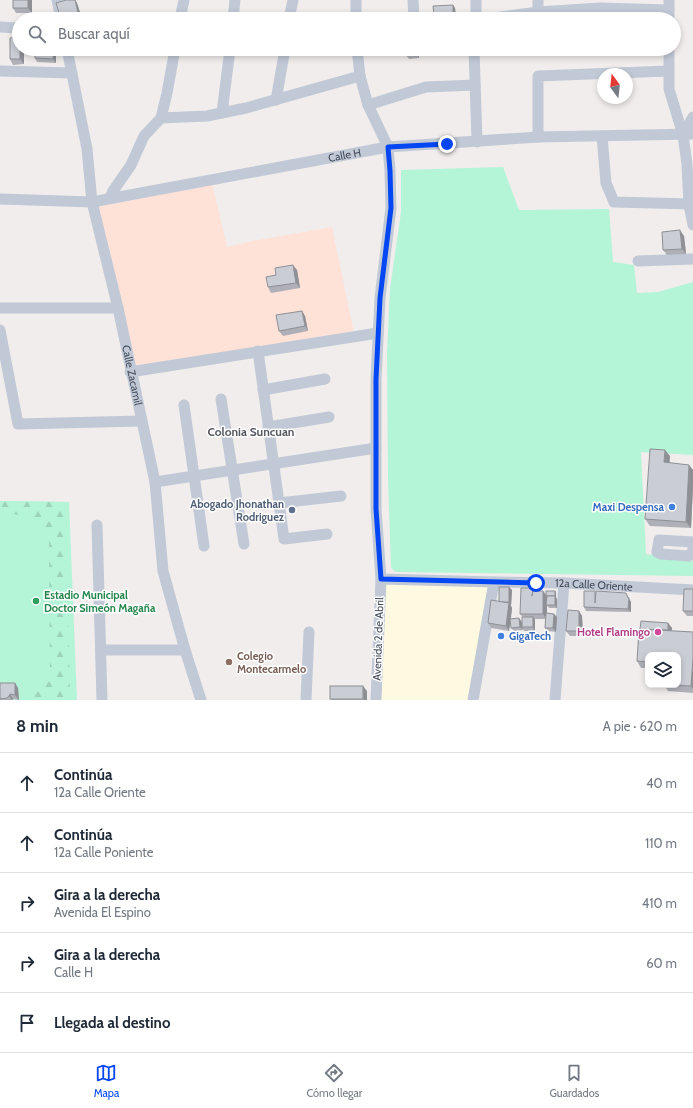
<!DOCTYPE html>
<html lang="es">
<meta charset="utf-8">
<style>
body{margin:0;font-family:Cabin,sans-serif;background:#f6f6f7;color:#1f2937}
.controls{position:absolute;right:12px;bottom:12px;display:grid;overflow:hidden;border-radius:8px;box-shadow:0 2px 6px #0003}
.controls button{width:36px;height:36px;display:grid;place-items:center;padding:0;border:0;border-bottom:1px solid #e0e1e3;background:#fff;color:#1f2937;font:20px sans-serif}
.compass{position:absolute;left:597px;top:68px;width:36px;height:36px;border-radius:50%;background:#fff;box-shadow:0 2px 6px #0003;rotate:345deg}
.stop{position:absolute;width:12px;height:12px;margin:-9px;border:3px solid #0346f3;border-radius:50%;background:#fff}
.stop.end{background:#0346f3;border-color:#fff;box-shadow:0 1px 4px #0008}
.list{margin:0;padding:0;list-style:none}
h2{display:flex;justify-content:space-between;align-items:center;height:52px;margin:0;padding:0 16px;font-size:17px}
h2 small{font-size:13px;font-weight:400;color:#747a83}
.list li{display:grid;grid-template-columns:26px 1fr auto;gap:12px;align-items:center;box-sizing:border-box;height:60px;padding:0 16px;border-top:1px solid #e0e1e3}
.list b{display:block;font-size:15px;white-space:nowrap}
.list p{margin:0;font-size:13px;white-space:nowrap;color:#747a83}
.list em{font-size:13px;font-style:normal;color:#747a83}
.icon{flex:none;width:22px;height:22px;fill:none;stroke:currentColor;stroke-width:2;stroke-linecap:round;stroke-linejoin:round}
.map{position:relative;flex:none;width:693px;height:700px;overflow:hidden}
.search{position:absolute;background:#fff;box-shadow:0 2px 6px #0003;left:12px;right:12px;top:12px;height:44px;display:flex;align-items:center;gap:10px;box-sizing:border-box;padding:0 14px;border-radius:22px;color:#747a83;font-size:15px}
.sheet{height:352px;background:#fff}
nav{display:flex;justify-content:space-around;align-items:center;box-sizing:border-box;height:56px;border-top:1px solid #e0e1e3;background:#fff;font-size:11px;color:#747a83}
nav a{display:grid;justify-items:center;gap:2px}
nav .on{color:#0346f3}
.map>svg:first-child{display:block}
</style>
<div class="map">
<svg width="693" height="700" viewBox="0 0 693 700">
<defs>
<pattern id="forest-firs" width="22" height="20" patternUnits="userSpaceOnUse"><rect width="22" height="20" fill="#b4f4d7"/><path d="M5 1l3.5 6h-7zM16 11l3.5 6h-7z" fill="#9cd3bb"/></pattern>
</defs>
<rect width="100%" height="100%" fill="#f0edec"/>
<!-- commercial -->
<path fill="#fefae2" d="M385,583L490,586L472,700H377Z"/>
<!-- medical -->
<path fill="#fee2d8" d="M212,183L227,247L252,241L332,227L354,333L140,366L133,363L98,208L102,202Z"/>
<!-- grass -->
<g fill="#b4f4d7">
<path d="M503,167L519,210L609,209L613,262L634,265L637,293L658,292L693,282V455L641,452L646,554L693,561V576L397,572L394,571L391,567L388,479L387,354L390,289L401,212V170Z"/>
<path d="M0,501L69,502L77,700H0Z"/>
</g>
<!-- forest -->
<path fill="url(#forest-firs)" d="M0,501L66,502L70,700H21V692C34,690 45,682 50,670L49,543C40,520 23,513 0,513Z"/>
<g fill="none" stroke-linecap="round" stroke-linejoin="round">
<!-- minor -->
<g stroke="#c1c9d6" stroke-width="11">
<path d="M57,0L61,19"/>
<path d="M413,0L414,19"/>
<path d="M476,0V19"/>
<path d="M538,0V12"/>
<path d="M669,0V19"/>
<path d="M180,19L184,0"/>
<path d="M233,19L235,0"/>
<path d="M289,19L293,0"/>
<path d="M356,19V0"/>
<path d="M486,19L538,12L600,8L669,10"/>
<path d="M0,27L19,28"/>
<path id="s1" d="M67,49L87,149L92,202L118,308L155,482L163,571L185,650L201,700"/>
<path d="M357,49L360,76L368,105L388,147L390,171L391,208L380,298L376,379V509L381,579L376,700"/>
<path d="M474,49L477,142"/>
<path d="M669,49V89L683,135L687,164L689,205L693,225"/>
<path d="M0,71L72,73"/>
<path d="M276,100L285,49"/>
<path d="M368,105L426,87L475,85"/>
<path d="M222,113L230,49"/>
<path d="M161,118L207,116L246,108L360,76"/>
<path d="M683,135L693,117"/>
<path d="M602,136L606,183L614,202L693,204"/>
<path d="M538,137V76L668,71"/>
<path d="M110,198L113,191L131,165L144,136L161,118L167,93L175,49"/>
<path id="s2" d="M0,199L92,202L388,147L538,137L693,134"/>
<path d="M638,261L693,259"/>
<path d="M0,308H118"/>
<path d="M0,330L18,424L141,421"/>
<path d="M258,351L284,539L327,534"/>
<path d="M130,372L378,333"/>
<path d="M263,390L325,379"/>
<path d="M221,399L244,544"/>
<path d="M184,405L204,546"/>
<path d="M268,427L329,417"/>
<path d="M155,482L376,448"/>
<path d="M279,503L341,496"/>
<path d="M97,525L102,700"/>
<path d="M693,542L659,540L657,552L661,554L689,556L693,551V542"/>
<path id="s3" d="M381,579L494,582L564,583L693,590"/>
<path d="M102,650H185"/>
<path d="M306,700L309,632"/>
<path d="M473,700L494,582"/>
<path d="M555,700L564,583"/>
</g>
</g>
<!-- wall -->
<g fill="#afb0b7">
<path d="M13,0H32V13H16L13,8Z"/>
<path d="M66,0H75L77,3L82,19H61Z"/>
<path d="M453,5L455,8L456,17L436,19L434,15Z"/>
<path d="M19,49H32V52H24V64L13,65L10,59Z"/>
<path d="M54,49L56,52V63L37,62L35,58Z"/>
<path d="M418,49L419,58L409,59L405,54Z"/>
<path d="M684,236L686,254L667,255L663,250Z"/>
<path d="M297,270L300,288L271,293L268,287L276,275Z"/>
<path d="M302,311L305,316L308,331L283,336L279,331Z"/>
<path d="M670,456L669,463L689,465L693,470V488L691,528L650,526L645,519Z"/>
<path d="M693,589V616H687L683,611Z"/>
<path d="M512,590L511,606L512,608L511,619L522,622L523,617L520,614L534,591L546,595L556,592V597L557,600V608H549L547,605V613L554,614L557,617L556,632L548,631L545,628L546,619H535V631H524L523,629V630L514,631L511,628V621L509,631L491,628L488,623Z"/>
<path d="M596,593L629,597V599L631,602V612L586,611L584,607Z"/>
<path d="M579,611L582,616L583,636H570L566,631Z"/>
<path d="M668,623L672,628V631L693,632V693L668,691L664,685H678V655H648V668H641L637,661L640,629Z"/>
<path d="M0,683H15L18,688L19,700L13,699V700H0Z"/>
<path d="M367,691V700H331L330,699Z"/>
</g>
<!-- shaded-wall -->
<g fill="#8e9095">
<path d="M28,0H32V13L28,8Z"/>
<path d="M75,0L77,3L82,19H81L79,17Z"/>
<path d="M453,5L455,8L456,17L453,14Z"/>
<path d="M20,49H22L24,52V64L20,59Z"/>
<path d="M54,49L56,52V63L53,59Z"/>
<path d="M415,49H418L419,58L415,53Z"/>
<path d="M680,230L684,236L686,254L682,249Z"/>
<path d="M293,265L297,270L300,288L296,283Z"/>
<path d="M302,311L305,316L308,331L305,326Z"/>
<path d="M665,450L670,456L669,469L664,462Z"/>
<path d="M689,465L693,470V488L691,528L686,522Z"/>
<path d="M509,587L512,590L511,606L509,602Z"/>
<path d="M543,591L547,596V620L543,614Z"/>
<path d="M555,591L556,592V597L557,600V608L555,605Z"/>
<path d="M626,593L631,602V612L628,609V598Z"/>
<path d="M509,603L512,608L509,631L506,626Z"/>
<path d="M579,611L582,616L583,636L579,631Z"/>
<path d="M554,614L557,617L556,632L553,628Z"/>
<path d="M533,617L535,620V631L533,627Z"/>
<path d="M519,618L522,622V627L523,630L520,627Z"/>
<path d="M668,623L672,628L671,637L668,632Z"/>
<path d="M693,658V689L691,686Z"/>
<path d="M15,683L18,688L19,700L15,695Z"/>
<path d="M363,686L367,691V700H364L363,699Z"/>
<path d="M10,694L13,699V700H12L9,696Z"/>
</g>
<!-- building -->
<g fill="#cbcdd5" stroke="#8e9095">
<rect x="13" y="0" width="15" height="8"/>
<path d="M66,0H75L79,17L71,19H61L56,3Z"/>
<path d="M453,5V14L434,15L433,6Z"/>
<path d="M372,16V19H360V17Z"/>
<path d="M19,37V49H20V59H10V38Z"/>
<path d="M35,49H54L53,59L35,58Z"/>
<path d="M404,49H415V53L405,54Z"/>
<path d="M680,230L682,249L663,250L662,232Z"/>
<path d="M293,265L296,283L268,287L266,277L276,275L275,268Z"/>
<path d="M302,311L305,326L279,331L276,315Z"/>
<path d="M650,449L665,450L664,462L689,465L686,522L645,519Z"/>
<rect x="499" y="587" width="10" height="15"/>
<path d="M521,588H533L532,596L533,591H543V614H520Z"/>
<path d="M684,589H693V611H683Z"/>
<rect x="546" y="591" width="9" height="5"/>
<path d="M584,591H595V603L596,591L626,593L628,598H629L628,609L584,607Z"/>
<path d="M547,596H555V605H546Z"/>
<path d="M491,600L509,603L506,626L488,623Z"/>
<path d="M568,610L579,611V631H566Z"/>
<path d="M546,613L554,614L553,628H545Z"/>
<rect x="522" y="617" width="11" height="10"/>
<path d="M519,618L520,627L511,628L510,619Z"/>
<path d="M641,621L668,623V630L640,629Z"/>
<path d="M639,629L693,632V658L691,686L670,685H678V655H648V662L637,661Z"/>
<path d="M0,683H15V695L10,694L9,696L7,698L0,699Z"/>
<rect x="330" y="686" width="33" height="13"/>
</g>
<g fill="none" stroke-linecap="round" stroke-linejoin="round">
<!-- route -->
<path stroke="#0346f3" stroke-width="5" d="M447,144L388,147L390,171L391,208L380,298L376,379V509L381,579L536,583"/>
</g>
<!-- markers -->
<g fill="#3f7fe0" stroke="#fff" stroke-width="1.5">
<circle cx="672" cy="507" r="4"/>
<circle cx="501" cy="636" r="4"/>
</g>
<circle fill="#5c6f8a" stroke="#fff" stroke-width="1.5" cx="292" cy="510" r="4"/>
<circle fill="#2e9e5b" stroke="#fff" stroke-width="1.5" cx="36" cy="601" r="4"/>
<circle fill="#d1479c" stroke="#fff" stroke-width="1.5" cx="658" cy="632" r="4"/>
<circle fill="#8d6e63" stroke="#fff" stroke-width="1.5" cx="229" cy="662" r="4"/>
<g text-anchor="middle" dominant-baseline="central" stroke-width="3" stroke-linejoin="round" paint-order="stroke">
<!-- street labels -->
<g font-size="11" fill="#434c5c" stroke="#fff">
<text stroke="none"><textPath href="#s2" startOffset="349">Calle H</textPath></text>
<text stroke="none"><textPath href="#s1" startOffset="333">Calle Zacamil</textPath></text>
<text stroke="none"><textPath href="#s3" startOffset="213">12a Calle Oriente</textPath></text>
<text transform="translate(378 639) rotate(-88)">Avenida 2 de Abril</text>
</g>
<!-- service labels -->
<g font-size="11" font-weight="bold" fill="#4e5e75" stroke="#fff" text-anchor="end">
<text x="284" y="504">Abogado Jhonathan<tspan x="284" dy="13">Rodriguez</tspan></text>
</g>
<!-- shop labels -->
<g font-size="11" font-weight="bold" fill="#366cbe" stroke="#fff" text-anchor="end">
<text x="664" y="507">Maxi Despensa</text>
<text x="509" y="636" text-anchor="start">GigaTech</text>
</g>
<!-- leisure labels -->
<g font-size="11" font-weight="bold" fill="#27864d" stroke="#fff" text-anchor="start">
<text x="44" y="595">Estadio Municipal<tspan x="44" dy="13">Doctor Simeón Magaña</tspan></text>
</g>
<!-- hotel labels -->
<g font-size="11" font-weight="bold" fill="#b23c85" stroke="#fff" text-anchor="end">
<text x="650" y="632">Hotel Flamingo</text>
</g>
<!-- education labels -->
<g font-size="11" font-weight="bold" fill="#785e54" stroke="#fff" text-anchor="start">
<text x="237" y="656">Colegio<tspan x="237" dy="13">Montecarmelo</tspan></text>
</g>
<!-- neighbourhood labels -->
<g font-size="12" font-weight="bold" fill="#595b63" stroke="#fff">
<text x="251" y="431">Colonia Suncuan</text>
</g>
</g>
</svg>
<div class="controls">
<button><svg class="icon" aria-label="layers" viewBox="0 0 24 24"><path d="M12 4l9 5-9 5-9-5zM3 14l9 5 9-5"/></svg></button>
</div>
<svg class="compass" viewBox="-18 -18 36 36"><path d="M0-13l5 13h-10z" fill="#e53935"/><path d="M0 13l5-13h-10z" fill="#747a83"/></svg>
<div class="stop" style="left:536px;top:583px"></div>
<div class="stop end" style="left:447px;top:144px"></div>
<div class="search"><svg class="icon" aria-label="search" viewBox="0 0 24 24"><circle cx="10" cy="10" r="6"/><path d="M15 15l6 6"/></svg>Buscar aquí</div>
</div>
<section class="sheet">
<h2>8 min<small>A pie · 620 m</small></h2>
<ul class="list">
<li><svg class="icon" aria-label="ahead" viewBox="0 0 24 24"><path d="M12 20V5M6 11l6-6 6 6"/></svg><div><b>Continúa</b><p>12a Calle Oriente</p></div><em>40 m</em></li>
<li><svg class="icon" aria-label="ahead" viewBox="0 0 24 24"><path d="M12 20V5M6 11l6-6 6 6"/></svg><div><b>Continúa</b><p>12a Calle Poniente</p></div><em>110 m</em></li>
<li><svg class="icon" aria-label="right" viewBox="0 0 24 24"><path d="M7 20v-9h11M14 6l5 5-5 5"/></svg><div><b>Gira a la derecha</b><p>Avenida El Espino</p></div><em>410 m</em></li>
<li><svg class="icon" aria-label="right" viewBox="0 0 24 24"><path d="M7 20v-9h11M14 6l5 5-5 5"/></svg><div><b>Gira a la derecha</b><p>Calle H</p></div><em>60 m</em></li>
<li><svg class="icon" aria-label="arrive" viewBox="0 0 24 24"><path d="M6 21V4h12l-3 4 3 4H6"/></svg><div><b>Llegada al destino</b></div></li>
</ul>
</section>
<nav>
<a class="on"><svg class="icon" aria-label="map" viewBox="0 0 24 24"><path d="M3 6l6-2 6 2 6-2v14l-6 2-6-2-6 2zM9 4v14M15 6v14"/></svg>Mapa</a>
<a><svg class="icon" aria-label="directions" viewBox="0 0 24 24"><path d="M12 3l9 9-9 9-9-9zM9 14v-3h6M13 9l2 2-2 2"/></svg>Cómo llegar</a>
<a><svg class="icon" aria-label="saved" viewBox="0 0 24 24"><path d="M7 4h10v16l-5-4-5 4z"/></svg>Guardados</a>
</nav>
